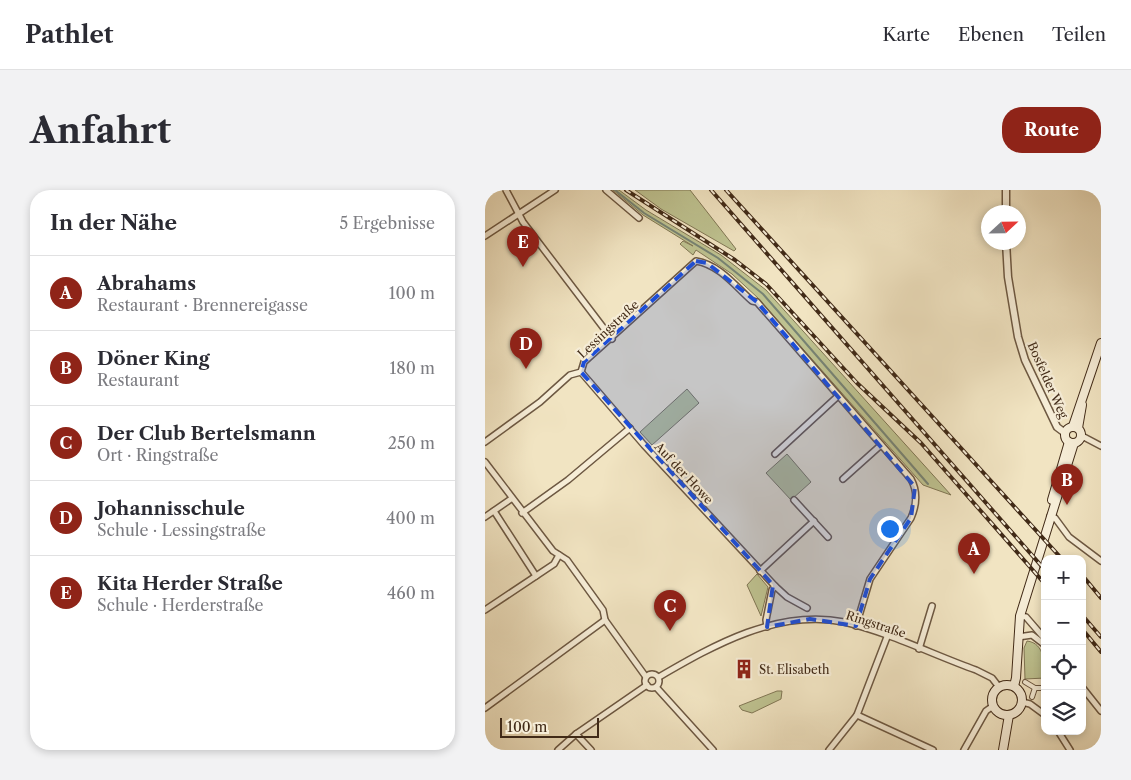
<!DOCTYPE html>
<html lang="de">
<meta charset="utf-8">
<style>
body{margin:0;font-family:"Libre Caslon Text",serif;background:#f2f2f3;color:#2b2b33}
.controls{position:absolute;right:15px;bottom:15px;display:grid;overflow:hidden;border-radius:10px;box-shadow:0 2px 8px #0003}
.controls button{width:45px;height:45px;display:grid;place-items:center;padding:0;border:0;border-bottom:1px solid #e1e1e2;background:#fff;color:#2b2b33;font:25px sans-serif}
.compass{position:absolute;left:496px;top:15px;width:45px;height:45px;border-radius:50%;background:#fff;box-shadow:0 2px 8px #0003;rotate:68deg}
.scale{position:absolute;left:15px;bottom:12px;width:99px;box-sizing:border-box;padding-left:5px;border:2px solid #412a17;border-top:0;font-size:14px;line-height:18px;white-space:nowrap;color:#412a17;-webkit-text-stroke:4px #f6edd7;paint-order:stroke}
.you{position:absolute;left:404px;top:338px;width:18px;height:18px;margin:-12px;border:4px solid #fff;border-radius:50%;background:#1a73e8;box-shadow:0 0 0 8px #1a73e833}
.badge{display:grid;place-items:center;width:32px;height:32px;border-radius:50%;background:#8f2418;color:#fff;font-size:16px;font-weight:700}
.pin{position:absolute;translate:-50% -41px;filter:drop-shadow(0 1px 2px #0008)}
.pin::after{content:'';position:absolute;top:26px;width:18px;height:15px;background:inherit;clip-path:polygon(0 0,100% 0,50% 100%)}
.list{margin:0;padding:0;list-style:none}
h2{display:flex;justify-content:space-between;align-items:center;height:65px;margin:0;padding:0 20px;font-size:21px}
h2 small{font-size:16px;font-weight:400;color:#7c7c81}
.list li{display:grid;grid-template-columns:32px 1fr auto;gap:15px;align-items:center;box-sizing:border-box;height:75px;padding:0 20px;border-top:1px solid #e1e1e2}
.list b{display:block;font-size:19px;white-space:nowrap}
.list p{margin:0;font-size:16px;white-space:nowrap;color:#7c7c81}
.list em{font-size:16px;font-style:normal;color:#7c7c81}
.icon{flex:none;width:28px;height:28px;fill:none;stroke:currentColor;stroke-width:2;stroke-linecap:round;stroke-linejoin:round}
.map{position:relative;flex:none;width:616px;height:560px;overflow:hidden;border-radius:20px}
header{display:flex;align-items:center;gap:30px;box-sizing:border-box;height:70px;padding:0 25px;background:#fff;border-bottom:1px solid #e1e1e2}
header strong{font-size:24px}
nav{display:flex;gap:28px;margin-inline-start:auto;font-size:18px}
.intro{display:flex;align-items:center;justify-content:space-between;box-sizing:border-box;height:120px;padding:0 30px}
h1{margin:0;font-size:35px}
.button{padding:12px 22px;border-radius:20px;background:#8f2418;color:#fff;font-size:18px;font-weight:700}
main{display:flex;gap:30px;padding:0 30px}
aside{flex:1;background:#fff;border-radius:20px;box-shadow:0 2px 8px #0003}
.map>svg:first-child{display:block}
</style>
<header>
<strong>Pathlet</strong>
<nav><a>Karte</a><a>Ebenen</a><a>Teilen</a></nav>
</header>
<div class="intro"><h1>Anfahrt</h1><a class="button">Route</a></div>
<main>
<aside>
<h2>In der Nähe<small>5 Ergebnisse</small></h2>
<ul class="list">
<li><span class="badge">A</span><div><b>Abrahams</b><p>Restaurant · Brennereigasse</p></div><em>100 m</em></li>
<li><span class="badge">B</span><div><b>Döner King</b><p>Restaurant</p></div><em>180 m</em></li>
<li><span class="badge">C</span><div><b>Der Club Bertelsmann</b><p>Ort · Ringstraße</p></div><em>250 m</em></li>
<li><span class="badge">D</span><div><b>Johannisschule</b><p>Schule · Lessingstraße</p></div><em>400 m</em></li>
<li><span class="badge">E</span><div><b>Kita Herder Straße</b><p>Schule · Herderstraße</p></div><em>460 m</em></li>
</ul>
</aside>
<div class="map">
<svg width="616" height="560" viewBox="0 0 616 560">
<rect width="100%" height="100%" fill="#f1e4c2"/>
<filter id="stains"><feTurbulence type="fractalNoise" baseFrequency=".004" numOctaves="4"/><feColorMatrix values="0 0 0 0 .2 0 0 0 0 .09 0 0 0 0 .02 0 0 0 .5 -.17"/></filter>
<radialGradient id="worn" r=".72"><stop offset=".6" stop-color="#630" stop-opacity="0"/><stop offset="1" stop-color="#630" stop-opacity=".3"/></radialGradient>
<!-- green -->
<g fill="#bec290" stroke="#807654">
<path d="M128,0H134L161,20L236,65L281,100L466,305L438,295L273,108L247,84L211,60L208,65L195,54L198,51L208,56L158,25Z"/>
<path d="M150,0H205L251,59L249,61L176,19Z"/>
<path d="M202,199L214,213L167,255L155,242Z"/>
<path d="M302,264L326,292L306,310L281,283Z"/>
<path d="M272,384L283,397L276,426L262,395Z"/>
<path d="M542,451C560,453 560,475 560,488L540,489L539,458Z"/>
<path d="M292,501H297L296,509L267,523L257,520L254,516Z"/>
</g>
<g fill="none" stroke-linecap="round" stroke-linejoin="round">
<!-- stream -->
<path stroke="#778374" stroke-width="2" d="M130,0L159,23L233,68L278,104L443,294"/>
<defs>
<g id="pedestrian">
<path d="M540,492L550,498H560"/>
<path d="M547,507L550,498"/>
</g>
<g id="minor">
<path d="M21,0L38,32L127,149"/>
<path d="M121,0L154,28"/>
<path d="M0,46L70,0"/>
<path d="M96,182L99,172L211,71C235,75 250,96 267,111L272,112L426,289C433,302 432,314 426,328L385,389L371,436"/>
<path d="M96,182L159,255L290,396L302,407L322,418"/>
<path d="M597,246L616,256"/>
<path d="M0,252L55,212L85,185L96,182"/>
<path d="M290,264L353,206"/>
<path d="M0,272L68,361L82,370L118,420L120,430L161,487"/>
<path d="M358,289L396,255"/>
<path d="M309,310L343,347"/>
<path d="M9,321L51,386"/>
<path d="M37,323L83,290L145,238"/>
<path d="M565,326L570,328L584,347L616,371"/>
<path d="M0,327L26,309"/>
<path d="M275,381L329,331"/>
<path d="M0,420L69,374L74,365"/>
<path d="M535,426L541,427L560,449"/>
<path d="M282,437L281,430L287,400L290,396"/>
<path d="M533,447L547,445L560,455"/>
<path d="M434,459L447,416"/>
<circle cx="167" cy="491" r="7"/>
<path d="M174,487C229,455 292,419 359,432C403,442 449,465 491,480L507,488L514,497"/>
<path d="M171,497L228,560"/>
<path d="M597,497L616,521"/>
<path d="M537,512L545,514L560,525"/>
<path d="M0,518L120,430"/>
<path d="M372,525L448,560"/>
<path d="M573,541L585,560"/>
<path d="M91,544L106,560"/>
<path d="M73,560L91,544L162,495"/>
<path d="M344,560L372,525L402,447"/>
<path d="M479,560L501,521L508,516"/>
</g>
<g id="tertiary">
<path d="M521,0V22"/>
<path d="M521,52L523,87L533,147L540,170L572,237L580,243"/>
</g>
<g id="secondary">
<path d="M588,236L616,153"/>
<circle cx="588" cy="245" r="8"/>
<path d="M593,238L597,215"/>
<path d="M567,310L584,252"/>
<circle cx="522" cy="510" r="15"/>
<path d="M529,496L531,488L535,426L589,253"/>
<path d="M518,560L524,525"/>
</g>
</defs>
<!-- pedestrian casing -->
<use href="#pedestrian" stroke="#6d5842" stroke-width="6"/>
<!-- minor casing -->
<use href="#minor" stroke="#6d5842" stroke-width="8"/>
<!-- tertiary casing -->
<use href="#tertiary" stroke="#6d5842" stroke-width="9"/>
<!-- secondary casing -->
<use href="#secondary" stroke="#412a17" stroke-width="10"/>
<!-- pedestrian -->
<use href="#pedestrian" stroke="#f6edd7" stroke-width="4"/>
<!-- minor -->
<use href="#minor" stroke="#f6edd7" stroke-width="5"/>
<!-- tertiary -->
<use href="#tertiary" stroke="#f6edd7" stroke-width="6"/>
<!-- secondary -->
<use href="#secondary" stroke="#f6edd7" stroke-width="8"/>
<defs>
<g id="rail">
<path d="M141,0L250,70L281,94L372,193L436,253L560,394"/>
<path d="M226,0L560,380"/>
<path d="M241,0L577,369"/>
<path d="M597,385L616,408"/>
<path d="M597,425L616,447"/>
<path d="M597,439L616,462"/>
</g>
</defs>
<!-- rail casing -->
<use href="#rail" stroke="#412a17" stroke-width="4"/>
<!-- rail -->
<use href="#rail" stroke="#f6edd7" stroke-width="2" stroke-dasharray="5.5" stroke-linecap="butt"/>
</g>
<!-- marked area -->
<path fill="#1d4ed8" fill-opacity="0.2" stroke="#1d4ed8" stroke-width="4" stroke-dasharray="10 6" stroke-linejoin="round" d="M211,71L222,73L272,112L430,297L426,328L385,389L371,436L325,429L282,437L288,395L96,182L99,172Z"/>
<!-- icons -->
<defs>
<symbol id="building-bare" viewBox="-9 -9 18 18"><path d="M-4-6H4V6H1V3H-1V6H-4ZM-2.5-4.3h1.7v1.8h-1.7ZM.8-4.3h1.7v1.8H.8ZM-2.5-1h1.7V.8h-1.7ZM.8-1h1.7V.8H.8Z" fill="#8f2418" stroke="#f6edd7" stroke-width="2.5" paint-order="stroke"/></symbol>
</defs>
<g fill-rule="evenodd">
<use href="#building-bare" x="245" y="465" width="28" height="28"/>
</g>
<g text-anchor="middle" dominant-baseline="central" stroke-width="4.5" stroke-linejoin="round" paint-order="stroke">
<!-- street labels -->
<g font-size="12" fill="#412a17" stroke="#f6edd7">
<text transform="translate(123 139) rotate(-43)">Lessingstraße</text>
<text transform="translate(563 190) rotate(66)">Bosfelder Weg</text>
<text transform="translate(199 283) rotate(47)">Auf der Howe</text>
<text transform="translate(391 434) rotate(18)">Ringstraße</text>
</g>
<!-- poi labels -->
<g font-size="12" fill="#412a17" stroke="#f6edd7" text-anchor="start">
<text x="274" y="479">St. Elisabeth</text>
</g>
</g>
<rect width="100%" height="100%" filter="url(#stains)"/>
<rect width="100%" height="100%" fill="url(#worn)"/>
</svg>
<div class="controls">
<button>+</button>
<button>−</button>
<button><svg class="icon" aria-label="locate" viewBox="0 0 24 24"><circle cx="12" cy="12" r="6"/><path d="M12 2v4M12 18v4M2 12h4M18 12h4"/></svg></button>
<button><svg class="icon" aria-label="layers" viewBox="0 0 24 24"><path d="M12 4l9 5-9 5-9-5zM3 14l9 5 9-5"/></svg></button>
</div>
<svg class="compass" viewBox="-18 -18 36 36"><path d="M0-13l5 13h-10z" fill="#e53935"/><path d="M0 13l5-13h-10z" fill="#7c7c81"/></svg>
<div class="scale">100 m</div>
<div class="you"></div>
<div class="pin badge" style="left:489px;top:384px">A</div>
<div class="pin badge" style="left:582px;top:315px">B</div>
<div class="pin badge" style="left:185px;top:441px">C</div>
<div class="pin badge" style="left:41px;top:179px">D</div>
<div class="pin badge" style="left:38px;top:77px">E</div>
</div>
</main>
